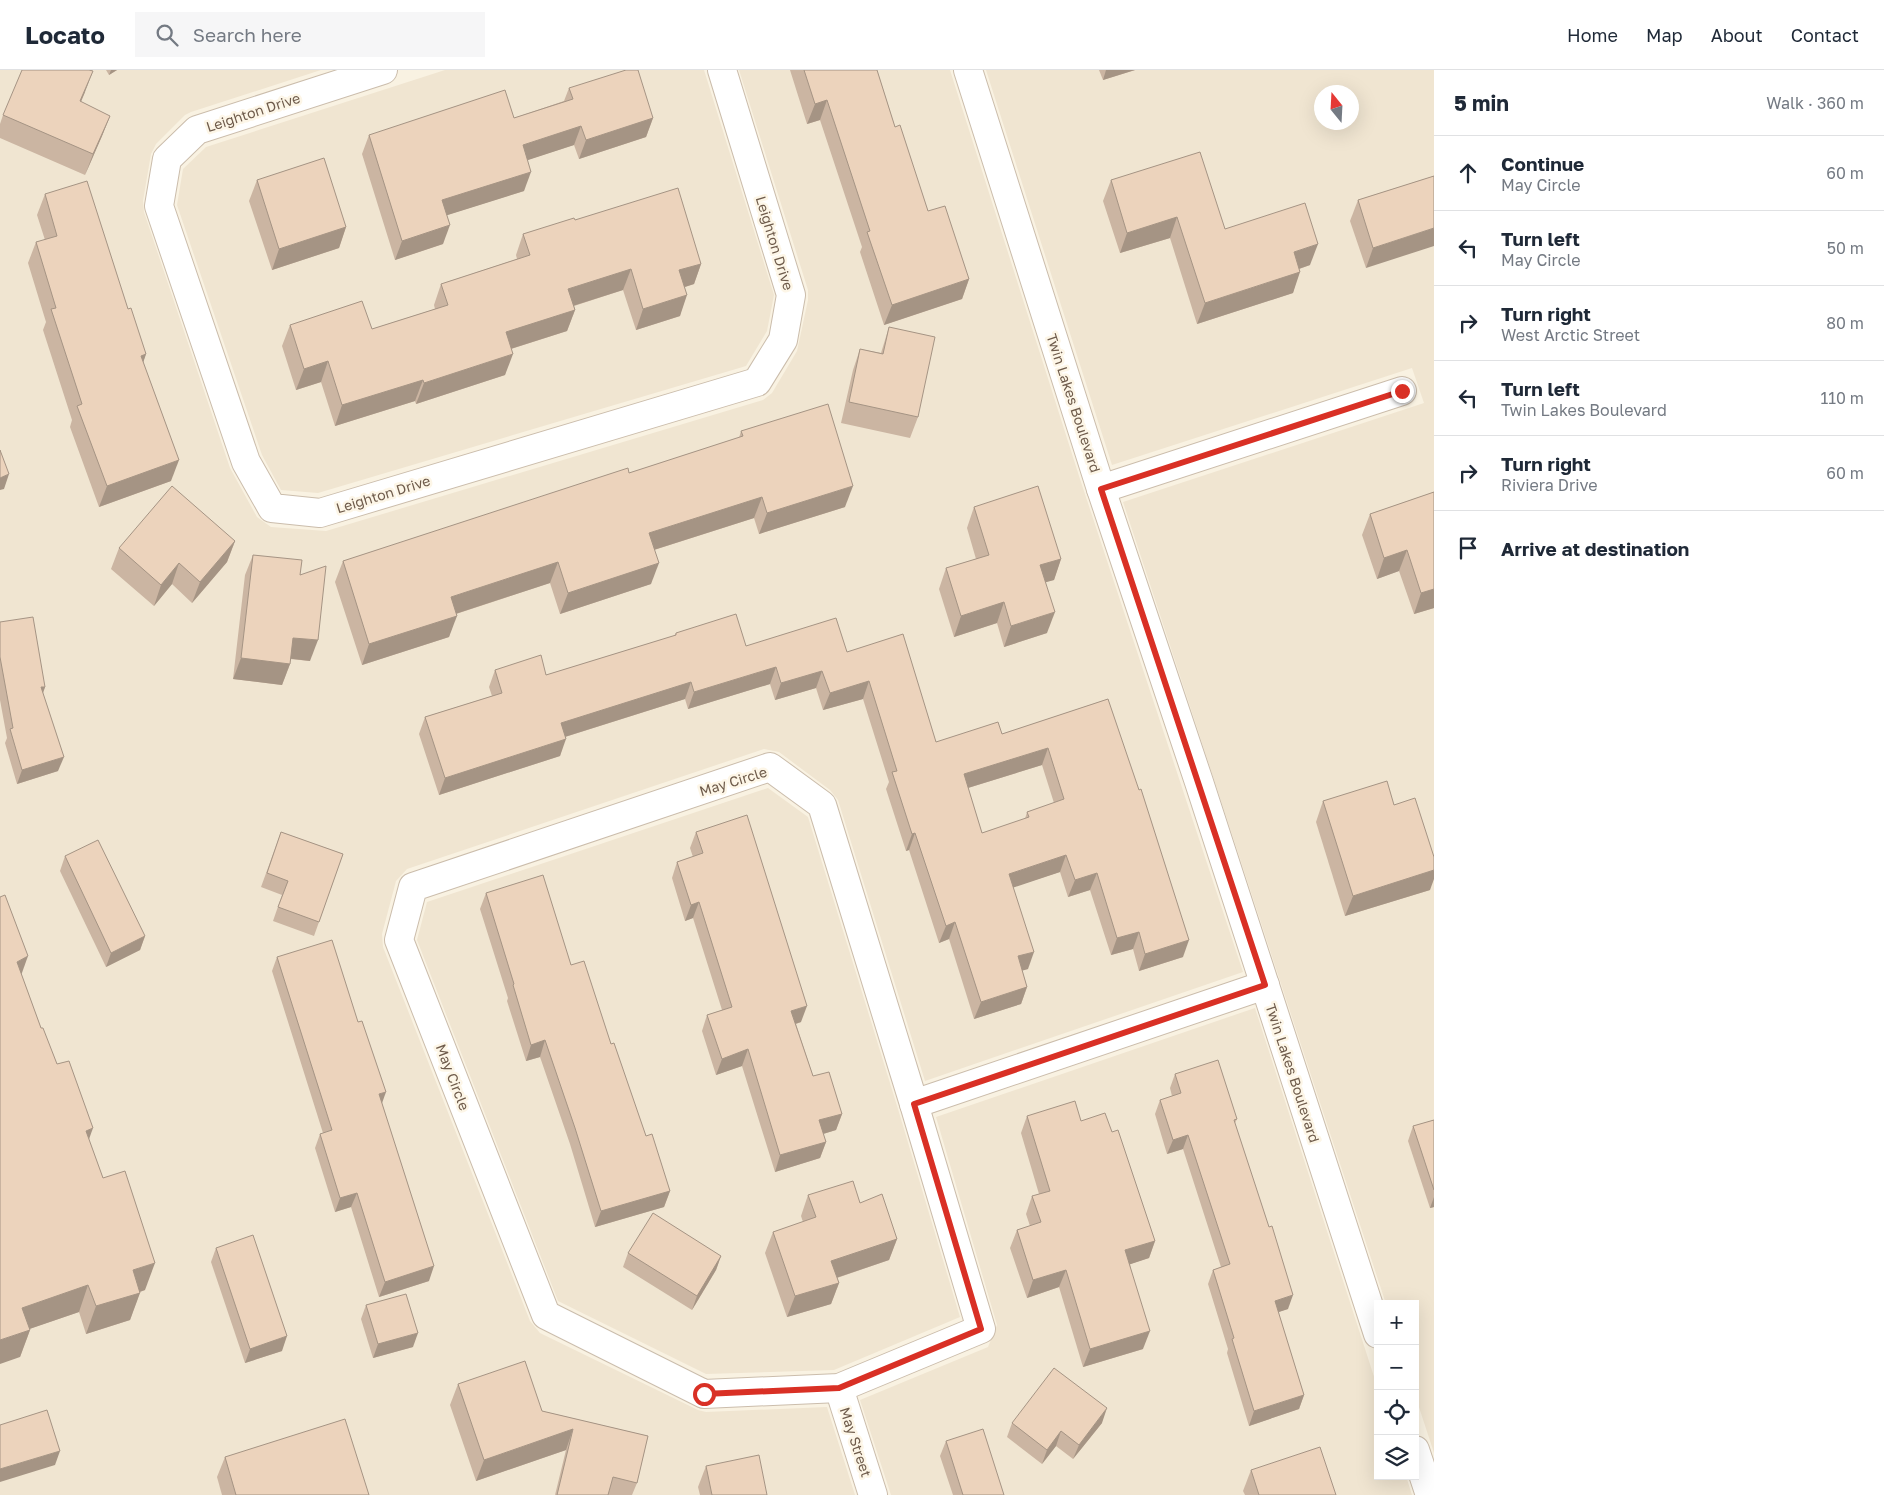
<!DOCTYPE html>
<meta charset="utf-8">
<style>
body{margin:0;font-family:"Golos Text",sans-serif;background:#f6f6f7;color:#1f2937}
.controls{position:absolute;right:15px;bottom:15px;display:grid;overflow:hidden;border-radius:0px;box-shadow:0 5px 20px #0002}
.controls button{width:45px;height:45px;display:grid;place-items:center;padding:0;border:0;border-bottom:1px solid #e0e1e3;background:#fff;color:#1f2937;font:25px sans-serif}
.compass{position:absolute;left:1314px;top:15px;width:45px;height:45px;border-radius:50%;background:#fff;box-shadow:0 5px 20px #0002;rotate:342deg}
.stop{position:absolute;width:15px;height:15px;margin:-11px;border:4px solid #d93025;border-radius:50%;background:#fff}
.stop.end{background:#d93025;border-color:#fff;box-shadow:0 1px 5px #0008}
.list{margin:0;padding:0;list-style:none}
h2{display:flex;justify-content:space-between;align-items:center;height:65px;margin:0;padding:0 20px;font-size:21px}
h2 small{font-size:16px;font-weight:400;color:#747a83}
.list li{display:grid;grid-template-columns:32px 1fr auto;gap:15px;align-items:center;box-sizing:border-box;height:75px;padding:0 20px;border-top:1px solid #e0e1e3}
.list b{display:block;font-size:19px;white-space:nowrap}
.list p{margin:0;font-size:16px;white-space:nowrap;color:#747a83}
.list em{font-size:16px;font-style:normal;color:#747a83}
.icon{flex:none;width:28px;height:28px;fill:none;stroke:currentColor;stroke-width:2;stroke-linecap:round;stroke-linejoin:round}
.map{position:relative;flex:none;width:1434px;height:1425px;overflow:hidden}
header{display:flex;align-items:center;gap:30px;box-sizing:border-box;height:70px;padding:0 25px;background:#fff;border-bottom:1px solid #e0e1e3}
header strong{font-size:24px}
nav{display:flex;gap:28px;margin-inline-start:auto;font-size:18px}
.search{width:350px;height:45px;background:#f6f6f7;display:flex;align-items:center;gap:12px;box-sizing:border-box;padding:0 18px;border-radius:0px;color:#747a83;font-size:19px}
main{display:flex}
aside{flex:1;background:#fff}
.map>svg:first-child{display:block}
</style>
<header>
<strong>Locato</strong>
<div class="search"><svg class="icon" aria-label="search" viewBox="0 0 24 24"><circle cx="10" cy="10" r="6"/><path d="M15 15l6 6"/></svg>Search here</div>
<nav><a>Home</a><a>Map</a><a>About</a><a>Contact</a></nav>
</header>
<main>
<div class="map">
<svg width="1434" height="1425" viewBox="0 0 1434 1425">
<rect width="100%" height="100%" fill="#f9f2e2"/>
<!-- residential -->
<g fill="#f0e5d1" fill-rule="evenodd">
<path d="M0,0H321L191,42L185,45L156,74L151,84L143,131L144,142L230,398L257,447L271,457L326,461L763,330L772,323L797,281L808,230V220L739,0H950L1079,406L1243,902L925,1011L838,730L830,720L779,682L764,679L407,799L396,811L382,864L383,877L530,1251L540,1263L698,1340L706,1342L827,1337L855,1425H0Z"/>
<path d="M445,0H704L774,225L767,261L746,296L318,423L281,420L262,385L177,135L183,99L206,77Z"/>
<path d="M986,0H1434V1383L1415,1325V1234H1386L1123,432L1424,333L1412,298L1112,395ZM1322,22H1352V52H1322Z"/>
<path d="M768,718L808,747L898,1039L960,1247L834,1300L706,1304L558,1231L417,870L427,832Z"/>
<path d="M1255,938L1378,1319V1406H1406L1412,1425H891L860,1330L988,1277L997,1255L936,1047Z"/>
</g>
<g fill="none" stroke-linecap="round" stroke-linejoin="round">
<defs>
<g id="street">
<path d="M383,0L197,60L167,89L159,136L246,392L272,438L320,443L757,312L783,270L791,225L722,0"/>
<path d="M968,0L1101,419L1199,712L1378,1264"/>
<path d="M1101,419L1402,321"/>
<path d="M770,697L822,735L914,1034L981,1259L839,1318L704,1324L546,1245L399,870L413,817Z"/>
<path d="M914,1034L1265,915"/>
<path d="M839,1318L873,1425"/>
<path d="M1415,1380L1430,1425"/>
</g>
</defs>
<!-- street casing -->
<use href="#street" stroke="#cbbdac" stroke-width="30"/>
<!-- street -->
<use href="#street" stroke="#fff" stroke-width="28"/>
</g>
<!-- wall -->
<g fill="#cbb5a2" fill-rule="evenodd">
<path d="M106,0H117L109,5Z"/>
<path d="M790,0H877L895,57L928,141L969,209L962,229L884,255L860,182L862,177L820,50L807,54Z"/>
<path d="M1099,0H1135L1103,10Z"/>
<path d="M569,18L653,48L646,67L579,89L574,75L527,90L524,121L447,145L443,174L395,190L362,84L369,65L514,48L564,31Z"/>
<path d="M85,22L81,32L110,46L102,66L85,105L0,68V54L3,45Z"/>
<path d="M1434,106L1366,198L1350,151L1358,130Z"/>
<path d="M257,110L346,157L339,178L272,200L249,131Z"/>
<path d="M1111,110L1225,159L1310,195L1299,199L1293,223L1197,254L1170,168L1120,183L1103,131Z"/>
<path d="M45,124L128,239L146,284L143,292L171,411L99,437L70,357L72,350L43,260L46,252L28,193L36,172L45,170L37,145Z"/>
<path d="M575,150L701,194L694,214L685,217L680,246L636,260L623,220L574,236L575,240L567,261L511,279L505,305L416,334L415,331L335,356L321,312L296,320L282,276L290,255L372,259L435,239L434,235L441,214L517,189L516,185L523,164Z"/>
<path d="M889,257L918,347L910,368L841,353L853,300L860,279L881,283Z"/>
<path d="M741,361L845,437L759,464L754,448L654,480L651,514L560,544L550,513L456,544L449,567L362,595L335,512L343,491L629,403L739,368Z"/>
<path d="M1434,422V538L1414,544L1399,501L1377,509L1362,465L1370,444Z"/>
<path d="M974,437L1061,489L1054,510L1045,512L1047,563L1004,577L997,553L954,567L939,519L946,498L976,489L967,458Z"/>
<path d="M235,471L227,492L192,533L172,514L154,536L111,499L119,478Z"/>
<path d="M253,485L300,505L310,591L290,589V594L282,615L233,609L245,505Z"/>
<path d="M0,552L45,617L43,623L58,701L17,714L5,673L7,668L0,630Z"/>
<path d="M676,563L746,576L847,582L936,672L1002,664L1108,629L1183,887L1139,901L1133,879L1111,885L1090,820L1068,827L1060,802L1013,817L1028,899L1022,900L1027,917L1021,934L974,949L949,869L939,873L909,780L906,781L886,719L889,712L863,629L823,640L816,618L775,630L770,614L688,639L685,629L565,667L560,686L439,725L419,664L425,647L492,626L489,617L495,600L546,605L674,566ZM1042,695L1054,733L1027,742L1025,749L982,763L968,718Z"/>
<path d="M1323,731L1394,735L1430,820L1345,846L1316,752Z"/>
<path d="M281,762L343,784L314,866L273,851L282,825L261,817Z"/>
<path d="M696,762L801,952L796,954L813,1006L842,1044L836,1060L823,1064L826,1072L820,1088L775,1102L742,996L716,1005L702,961L707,945L722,940L693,848L685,851L672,808L677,792L693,787L690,778Z"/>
<path d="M65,786L145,866L140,880L106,897L60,801Z"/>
<path d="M486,823L571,895L611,974L646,1066L670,1121L664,1137L595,1157L570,1074L540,987L526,991L507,931L508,928L480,839Z"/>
<path d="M277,887L382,1033L429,1211L379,1227L351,1137L335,1142L315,1078L320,1064L323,1063L272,901Z"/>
<path d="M21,904L41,958L57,994L89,1071L145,1220L140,1222L130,1250L86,1264L79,1242L29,1259L30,1260L20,1287Z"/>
<path d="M1175,1004L1237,1049L1235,1053L1288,1239L1278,1242L1304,1325L1299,1339L1249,1356L1227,1283L1228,1279L1208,1214L1213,1200L1221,1197L1183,1079L1167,1084L1155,1044L1160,1030L1172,1026L1170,1018Z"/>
<path d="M1027,1046L1081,1051L1112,1062L1155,1171L1149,1188L1130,1194L1143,1279L1083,1297L1059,1217L1027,1228L1010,1178L1017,1160L1030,1156L1026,1144L1032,1126L1039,1124L1021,1063Z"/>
<path d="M1434,1050V1137L1430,1138L1408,1071L1413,1056Z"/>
<path d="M808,1125L860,1133L897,1169L889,1190L837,1208L839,1213L831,1234L787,1247L765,1183L773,1162L803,1152L801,1146Z"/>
<path d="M216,1178L282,1281L245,1293L211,1192Z"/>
<path d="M628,1183L721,1186L716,1200L692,1240L623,1197Z"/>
<path d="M366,1235L413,1277L373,1288L361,1249Z"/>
<path d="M458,1314L542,1341L648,1366L637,1413L632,1425H555L566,1380L476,1411L450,1335Z"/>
<path d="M1012,1353H1102L1073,1389L1056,1376L1042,1394L1007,1367Z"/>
<path d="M946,1371L1004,1425H953L940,1386Z"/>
<path d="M225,1387L369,1425H222L217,1407Z"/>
<path d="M706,1396L767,1425H700L698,1417Z"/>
<path d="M1251,1400L1336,1425H1245L1243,1421Z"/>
</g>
<!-- shaded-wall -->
<g fill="#a59484">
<path d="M111,0H117L109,5Z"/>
<path d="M1106,0H1135L1103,10Z"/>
<path d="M93,1L85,22L72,52L80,31Z"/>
<path d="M827,30L820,50L807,54L815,34Z"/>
<path d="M110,46L102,66L85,105L93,84Z"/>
<path d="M653,48L646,67L579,89L586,70Z"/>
<path d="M581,56L574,75L516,94L523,75Z"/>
<path d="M531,102L524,121L435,149L442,130Z"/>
<path d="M1177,147L1170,168L1120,183L1127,163Z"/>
<path d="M450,155L443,174L395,190L402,171Z"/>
<path d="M346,157L339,178L272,200L279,179Z"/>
<path d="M1434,158V176L1366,198L1373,178Z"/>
<path d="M1318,174L1310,195L1287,203L1294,182Z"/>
<path d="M701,194L694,214L672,221L679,200Z"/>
<path d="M631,199L623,220L560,240L568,219Z"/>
<path d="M1300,202L1293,223L1197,254L1205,233Z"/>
<path d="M969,209L962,229L884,255L892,235Z"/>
<path d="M687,225L680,246L636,260L643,239Z"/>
<path d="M575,240L567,261L498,283L506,262Z"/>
<path d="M146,284L139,305L141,286Z"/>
<path d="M513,284L505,305L416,334L424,313Z"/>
<path d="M328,291L321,312L296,320L304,299Z"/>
<path d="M423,310L415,331L335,356L342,335Z"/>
<path d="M179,390L171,411L99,437L107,416Z"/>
<path d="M9,404L4,419L0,420V408Z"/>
<path d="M853,416L845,437L759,464L767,443Z"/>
<path d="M762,427L754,448L641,484L649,463Z"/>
<path d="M235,471L227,492L192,533L200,512Z"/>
<path d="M1407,480L1399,501L1377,509L1384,488Z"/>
<path d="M1061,489L1054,510L1032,516L1040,495Z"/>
<path d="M558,492L550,513L443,548L451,527Z"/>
<path d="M179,493L172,514L154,536L161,515Z"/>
<path d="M659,493L651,514L560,544L568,523Z"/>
<path d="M1434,519V538L1414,544L1421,523Z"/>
<path d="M1004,532L997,553L954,567L961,546Z"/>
<path d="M1055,542L1047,563L1004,577L1011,556Z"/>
<path d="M457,546L449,567L362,595L369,574Z"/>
<path d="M293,568L318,570L310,591L285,588Z"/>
<path d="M241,588L290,594L282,615L233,609Z"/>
<path d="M776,597L770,614L688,639L694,622Z"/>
<path d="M822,601L816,618L775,630L781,613Z"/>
<path d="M869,611L863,629L823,640L830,623Z"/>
<path d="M691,612L685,629L555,670L561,653Z"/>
<path d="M41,617H45L40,631Z"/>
<path d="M566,669L560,686L439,725L445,708Z"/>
<path d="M1048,678L1042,695L958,721L964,704Z"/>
<path d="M64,687L58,701L17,714L22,700Z"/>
<path d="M915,763L909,780L906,781L912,764Z"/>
<path d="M1066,785L1060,802L1003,821L1009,804Z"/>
<path d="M1434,800V809L1430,820L1345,846L1353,826Z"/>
<path d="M1097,803L1090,820L1068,827L1075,810Z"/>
<path d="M699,832L693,848L685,851L691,835Z"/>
<path d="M955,852L949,869L939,873L946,856Z"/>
<path d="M1139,862L1133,879L1111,885L1117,868Z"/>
<path d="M145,866L140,880L106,897L111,883Z"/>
<path d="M1189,870L1183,887L1139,901L1145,884Z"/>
<path d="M1034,882L1028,899L1011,904L1018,886Z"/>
<path d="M28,886L18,914L17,892Z"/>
<path d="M1027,917L1021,934L974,949L981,932Z"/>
<path d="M807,936L801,952L785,957L791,941Z"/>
<path d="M545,970L540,987L526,991L531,975Z"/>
<path d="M748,979L742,996L716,1005L722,989Z"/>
<path d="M386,1022L381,1036L379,1024Z"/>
<path d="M842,1044L836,1060L813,1067L819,1050Z"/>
<path d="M93,1058L83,1086L86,1061Z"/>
<path d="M1188,1065L1183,1079L1167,1084L1173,1070Z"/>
<path d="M826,1072L820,1088L775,1102L780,1085Z"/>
<path d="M670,1121L664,1137L595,1157L601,1141Z"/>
<path d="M357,1123L351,1137L335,1142L340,1128Z"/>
<path d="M1434,1127V1137L1430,1138Z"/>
<path d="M897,1169L889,1190L824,1212L831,1191Z"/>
<path d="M1155,1171L1149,1188L1119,1198L1125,1180Z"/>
<path d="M721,1186L716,1200L692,1240L697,1226Z"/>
<path d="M155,1193L145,1220L124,1227L133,1200Z"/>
<path d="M434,1196L429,1211L379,1227L385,1212Z"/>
<path d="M1066,1200L1059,1217L1027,1228L1033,1210Z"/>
<path d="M839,1213L831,1234L787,1247L795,1226Z"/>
<path d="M88,1215L79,1242L12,1265L22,1238Z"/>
<path d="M140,1223L130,1250L86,1264L96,1236Z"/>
<path d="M1293,1225L1288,1239L1270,1245L1275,1231Z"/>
<path d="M30,1260L20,1287L0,1294V1270Z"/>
<path d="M1150,1261L1143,1279L1083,1297L1090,1279Z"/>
<path d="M418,1263L413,1277L373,1288L378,1274Z"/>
<path d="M287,1266L282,1281L245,1293L250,1279Z"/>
<path d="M1304,1325L1299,1339L1249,1356L1254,1341Z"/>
<path d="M1107,1338L1102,1353L1073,1389L1079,1375Z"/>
<path d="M573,1359L566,1380L476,1411L484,1390Z"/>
<path d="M1061,1361L1056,1376L1042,1394L1047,1380Z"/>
<path d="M60,1381L55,1395L0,1412V1399Z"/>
</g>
<!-- building -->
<g fill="#ecd3bc" stroke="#a59484" fill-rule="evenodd">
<path d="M22,0H89L93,1L80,31L110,46L93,84L3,45Z"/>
<path d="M626,0H638L653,48L586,70L581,56L523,75L531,102L442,130L450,155L402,171L369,65L505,20L514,48L573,29L569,18Z"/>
<path d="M804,0H877L895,57L900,55L928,141L945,136L969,209L892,235L867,162L870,161L827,30L815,34Z"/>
<path d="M1200,82L1225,159L1305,133L1318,174L1294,182L1300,202L1205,233L1177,147L1127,163L1111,110Z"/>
<path d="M324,88L346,157L279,179L257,110Z"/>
<path d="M1434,106V158L1373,178L1358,130Z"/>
<path d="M87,111L128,239L131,238L146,284L141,286L179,390L107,416L77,336L82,334L51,239L56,238L36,172L57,166L45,124Z"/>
<path d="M678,118L701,194L679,200L687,225L643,239L631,199L568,219L575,240L506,262L513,284L424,313L423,310L342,335L328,291L304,299L290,255L362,231L372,259L448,235L441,214L530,185L523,164L574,148L575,150Z"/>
<path d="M889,257L935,267L918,347L849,332L860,279L883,284Z"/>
<path d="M828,334L853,416L767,443L762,427L649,463L659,493L568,523L558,492L451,527L457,546L369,574L343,491L628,398L629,403L743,366L741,361Z"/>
<path d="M0,380L9,404L0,408Z"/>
<path d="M172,416L235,471L200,512L179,493L161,515L119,478Z"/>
<path d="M1038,416L1061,489L1040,495L1055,542L1011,556L1004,532L961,546L946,498L989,485L974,437Z"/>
<path d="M1434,422V519L1421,523L1407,480L1384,488L1370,444Z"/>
<path d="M253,485L302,490L300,505L326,496L318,570L293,568L290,594L241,588Z"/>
<path d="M736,544L746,576L836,548L847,582L903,564L936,672L998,652L1002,664L1108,629L1139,720L1141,719L1189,870L1145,884L1139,862L1117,868L1097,803L1075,810L1066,785L1009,804L1034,882L1018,886L1027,917L981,932L955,852L946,856L915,763L912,764L892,702L897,701L869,611L830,623L822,601L781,613L776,597L694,622L691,612L561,653L566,669L445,708L425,647L502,623L495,600L541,585L546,605L676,565V563ZM1048,678L1064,729L1027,742L1029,747L982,763L964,704Z"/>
<path d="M33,547L45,617H41L64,687L22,700L10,659L13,658L0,587V552Z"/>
<path d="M1387,711L1394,735L1415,728L1434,787V800L1353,826L1323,731Z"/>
<path d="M747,745L807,936L791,941L813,1006L829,1002L842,1044L819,1050L826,1072L780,1085L748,979L722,989L707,945L732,937L699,832L691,835L677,792L703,783L696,762Z"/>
<path d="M281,762L343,784L319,852L278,837L288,811L267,803Z"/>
<path d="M98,770L145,866L111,883L65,786Z"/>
<path d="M543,805L571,895L584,891L611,974L614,973L646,1066L652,1064L670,1121L601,1141L575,1058L545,970L531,975L513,915L514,914L486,823Z"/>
<path d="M5,825L28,886L17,892L41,958H43L57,994L69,991L93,1058L86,1061L103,1108L125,1101L155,1193L133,1200L140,1223L96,1236L88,1215L22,1238L30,1260L0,1270V827Z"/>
<path d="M332,870L358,952L362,951L386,1022L379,1024L434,1196L385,1212L357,1123L340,1128L320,1064L332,1060L277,887Z"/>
<path d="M1218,990L1237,1049L1234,1050L1269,1157L1272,1156L1293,1225L1275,1231L1304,1325L1254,1341L1232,1269L1234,1268L1213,1200L1230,1194L1188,1065L1173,1070L1160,1030L1181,1023L1175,1004Z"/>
<path d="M1075,1031L1081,1051L1105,1043L1112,1062L1118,1060L1155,1171L1125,1180L1150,1261L1090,1279L1066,1200L1033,1210L1017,1160L1041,1152L1032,1126L1050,1121L1027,1046Z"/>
<path d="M1434,1050V1120L1413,1056Z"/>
<path d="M853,1111L860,1133L882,1124L897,1169L831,1191L839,1213L795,1226L773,1162L816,1147L808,1125Z"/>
<path d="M653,1143L721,1186L697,1226L628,1183Z"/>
<path d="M253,1165L287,1266L250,1279L216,1178Z"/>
<path d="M406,1224L418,1263L378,1274L366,1235Z"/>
<path d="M525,1291L542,1341L648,1366L637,1413L613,1407L608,1425H557L573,1359L484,1390L458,1314Z"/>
<path d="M1054,1298L1107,1338L1079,1375L1061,1361L1047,1380L1012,1353Z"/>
<path d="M47,1340L60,1381L0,1399V1355Z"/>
<path d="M345,1349L369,1425H236L225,1387Z"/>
<path d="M983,1359L1004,1425H963L946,1371Z"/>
<path d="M1320,1377L1336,1425H1259L1251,1400Z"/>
<path d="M759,1385L767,1425H712L706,1396Z"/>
</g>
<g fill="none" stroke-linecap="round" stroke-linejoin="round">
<!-- route -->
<path stroke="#d93025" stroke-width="6" d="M704,1324L839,1318L981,1259L914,1034L1265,915L1101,419L1402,321"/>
</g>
<g text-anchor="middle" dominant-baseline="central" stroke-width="5" stroke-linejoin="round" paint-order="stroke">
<!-- street labels -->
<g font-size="14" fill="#6e5b4b" stroke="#fdf6e7">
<text transform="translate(253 42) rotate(-18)">Leighton Drive</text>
<text transform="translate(775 173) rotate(73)">Leighton Drive</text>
<text transform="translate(1074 333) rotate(72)">Twin Lakes Boulevard</text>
<text transform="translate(383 424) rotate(-17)">Leighton Drive</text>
<text transform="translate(733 711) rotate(-17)">May Circle</text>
<text transform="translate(1293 1003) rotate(72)">Twin Lakes Boulevard</text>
<text transform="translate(453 1007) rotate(69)">May Circle</text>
<text transform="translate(856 1372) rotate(72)">May Street</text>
</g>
</g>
</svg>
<div class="controls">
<button>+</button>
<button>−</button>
<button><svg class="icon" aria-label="locate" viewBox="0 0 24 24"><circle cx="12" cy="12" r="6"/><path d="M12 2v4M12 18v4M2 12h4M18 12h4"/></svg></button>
<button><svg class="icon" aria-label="layers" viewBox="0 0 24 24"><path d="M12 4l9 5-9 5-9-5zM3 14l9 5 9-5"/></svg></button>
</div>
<svg class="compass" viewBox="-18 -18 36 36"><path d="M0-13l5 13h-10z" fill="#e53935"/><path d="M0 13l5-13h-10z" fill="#747a83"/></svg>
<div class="stop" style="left:704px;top:1324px"></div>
<div class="stop end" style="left:1402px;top:321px"></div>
</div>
<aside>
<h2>5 min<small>Walk · 360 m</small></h2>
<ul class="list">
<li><svg class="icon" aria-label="ahead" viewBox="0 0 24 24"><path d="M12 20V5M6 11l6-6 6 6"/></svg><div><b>Continue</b><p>May Circle</p></div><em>60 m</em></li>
<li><svg class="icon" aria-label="left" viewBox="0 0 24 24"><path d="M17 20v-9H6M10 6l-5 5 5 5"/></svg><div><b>Turn left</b><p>May Circle</p></div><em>50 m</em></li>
<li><svg class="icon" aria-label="right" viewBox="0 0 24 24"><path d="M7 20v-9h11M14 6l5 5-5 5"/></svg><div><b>Turn right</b><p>West Arctic Street</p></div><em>80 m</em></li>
<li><svg class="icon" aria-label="left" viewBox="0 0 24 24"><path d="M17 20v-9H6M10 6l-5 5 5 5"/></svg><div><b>Turn left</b><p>Twin Lakes Boulevard</p></div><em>110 m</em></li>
<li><svg class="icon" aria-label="right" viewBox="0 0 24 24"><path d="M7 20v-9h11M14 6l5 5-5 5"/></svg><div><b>Turn right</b><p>Riviera Drive</p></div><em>60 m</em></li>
<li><svg class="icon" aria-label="arrive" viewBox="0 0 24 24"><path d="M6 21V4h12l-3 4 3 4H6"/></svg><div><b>Arrive at destination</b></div></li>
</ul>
</aside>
</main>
